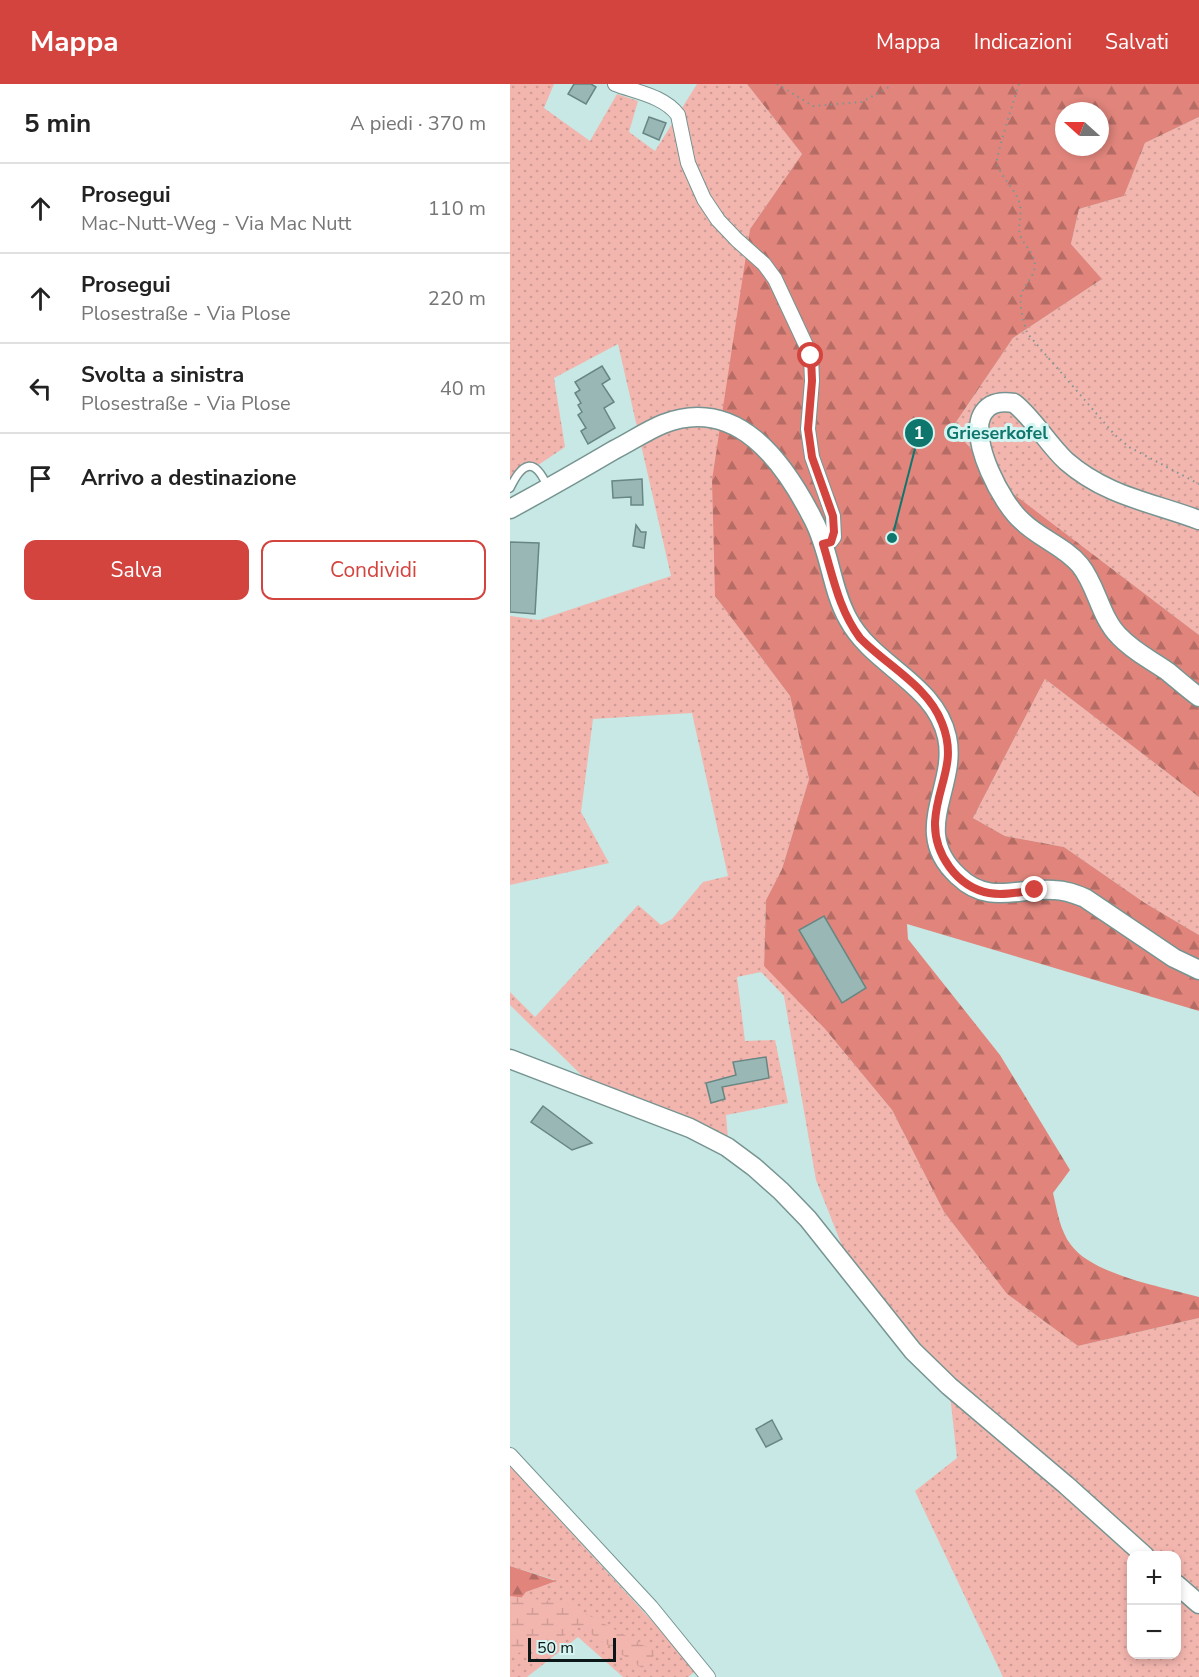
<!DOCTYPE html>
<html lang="it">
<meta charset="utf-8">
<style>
body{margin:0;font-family:"Nunito Sans",sans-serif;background:#f6f6f6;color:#222}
.controls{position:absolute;right:18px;bottom:18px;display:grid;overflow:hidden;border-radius:12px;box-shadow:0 3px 9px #0003}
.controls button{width:54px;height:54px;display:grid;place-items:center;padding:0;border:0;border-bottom:2px solid #e0e0e0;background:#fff;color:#222;font:30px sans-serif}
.compass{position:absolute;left:545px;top:18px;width:54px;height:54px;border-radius:50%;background:#fff;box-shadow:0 3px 9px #0003;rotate:291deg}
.scale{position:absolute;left:18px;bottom:15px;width:88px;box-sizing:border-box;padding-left:6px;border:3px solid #0b1716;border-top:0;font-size:16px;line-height:21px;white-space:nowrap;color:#0b1716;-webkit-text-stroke:4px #d4f5f1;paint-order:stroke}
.stop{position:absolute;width:18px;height:18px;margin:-14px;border:4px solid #d3443f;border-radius:50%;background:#fff}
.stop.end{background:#d3443f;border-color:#fff;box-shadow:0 2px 6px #0008}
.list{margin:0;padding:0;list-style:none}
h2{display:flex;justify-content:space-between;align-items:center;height:78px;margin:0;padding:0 24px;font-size:26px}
h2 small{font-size:20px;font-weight:400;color:#767676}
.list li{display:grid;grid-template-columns:39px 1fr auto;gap:18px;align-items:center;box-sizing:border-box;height:90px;padding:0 24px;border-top:2px solid #e0e0e0}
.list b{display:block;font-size:22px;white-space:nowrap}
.list p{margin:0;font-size:20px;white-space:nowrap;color:#767676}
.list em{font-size:20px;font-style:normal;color:#767676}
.actions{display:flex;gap:12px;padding:18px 24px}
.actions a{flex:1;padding:14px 0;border:2px solid #d3443f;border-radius:12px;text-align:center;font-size:21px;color:#d3443f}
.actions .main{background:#d3443f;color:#fff}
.icon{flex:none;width:33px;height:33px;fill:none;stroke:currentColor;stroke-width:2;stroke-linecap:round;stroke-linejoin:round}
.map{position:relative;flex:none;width:689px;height:1593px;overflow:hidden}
header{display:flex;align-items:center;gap:36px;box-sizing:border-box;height:84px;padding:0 30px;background:#d3443f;color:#fff}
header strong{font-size:28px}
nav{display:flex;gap:33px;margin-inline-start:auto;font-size:21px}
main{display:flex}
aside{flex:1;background:#fff}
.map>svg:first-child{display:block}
</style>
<header>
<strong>Mappa</strong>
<nav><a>Mappa</a><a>Indicazioni</a><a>Salvati</a></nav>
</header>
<main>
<aside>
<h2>5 min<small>A piedi · 370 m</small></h2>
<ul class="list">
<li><svg class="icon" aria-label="ahead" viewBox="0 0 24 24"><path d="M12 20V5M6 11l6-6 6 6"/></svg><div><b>Prosegui</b><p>Mac-Nutt-Weg - Via Mac Nutt</p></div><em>110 m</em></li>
<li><svg class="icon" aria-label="ahead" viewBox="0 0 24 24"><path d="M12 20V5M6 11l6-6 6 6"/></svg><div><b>Prosegui</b><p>Plosestraße - Via Plose</p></div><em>220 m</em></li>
<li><svg class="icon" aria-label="left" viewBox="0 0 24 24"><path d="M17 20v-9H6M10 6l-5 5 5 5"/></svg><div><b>Svolta a sinistra</b><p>Plosestraße - Via Plose</p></div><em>40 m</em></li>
<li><svg class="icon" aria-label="arrive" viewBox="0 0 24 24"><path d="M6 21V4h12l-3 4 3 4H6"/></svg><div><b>Arrivo a destinazione</b></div></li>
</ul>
<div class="actions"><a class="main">Salva</a><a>Condividi</a></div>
</aside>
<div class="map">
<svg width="689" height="1593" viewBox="0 0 689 1593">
<defs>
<pattern id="green-dots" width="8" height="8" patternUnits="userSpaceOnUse" patternTransform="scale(1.5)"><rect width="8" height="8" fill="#f3b6af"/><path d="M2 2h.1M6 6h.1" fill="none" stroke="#cf9c96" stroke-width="1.8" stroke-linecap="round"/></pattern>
<pattern id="forest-firs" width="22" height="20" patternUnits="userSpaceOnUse" patternTransform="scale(1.5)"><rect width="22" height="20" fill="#e1857c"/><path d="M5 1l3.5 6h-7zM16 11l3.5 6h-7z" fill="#b56c65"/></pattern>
<pattern id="wetland-marsh" width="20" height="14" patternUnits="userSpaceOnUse" patternTransform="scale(1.5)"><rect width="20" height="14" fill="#f3b6af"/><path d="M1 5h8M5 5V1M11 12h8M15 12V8" fill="none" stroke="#cf9c96"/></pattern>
</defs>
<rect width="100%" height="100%" fill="#c7e8e4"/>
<!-- green -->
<g fill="url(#green-dots)" fill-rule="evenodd">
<path d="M0,0H44L34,24L80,57L107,10L128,17L119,48L145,67L187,0H237L292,70L240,145L205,512L280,612L299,695L272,785L256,816L254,881L315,945L382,1026L434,1128L497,1210L568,1262L689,1234V1593H493L405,1407L447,1374L439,1302L346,1197L306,1096L274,912L251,888L227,893L235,957L265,956L278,1019L216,1031L218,1055L103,1022L0,921V908L25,933L128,821L151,841L162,835L193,798L218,792L182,629L83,635L71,728L99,779L0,801V532L29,536L161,492L108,260L44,294L55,363L0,400ZM622,1472H666V1570H622Z"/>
<path d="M689,33V551L501,408L442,344L503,254L592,195L561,160L569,125L614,112L635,59Z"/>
<path d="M535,595L689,713V851L635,819L554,763L495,752L463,734Z"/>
<path d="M0,1382L187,1586L178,1593H113L68,1553L17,1593H0V1529L16,1508L45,1496L0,1482Z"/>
</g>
<!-- forest -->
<g fill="url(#forest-firs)" fill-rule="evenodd">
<path d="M237,0H689V33L635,59L614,112L569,125L561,160L592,195L503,254L442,344L501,408L689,551V713L535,595L463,734L495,752L554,763L635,819L689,851V927L397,840L398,855L490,971L560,1086L543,1109C547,1126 550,1147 561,1161C583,1191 653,1203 689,1213V1234L568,1262L497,1210L434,1128L382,1026L315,945L254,882L256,816L272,785L299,695L280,612L205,512L202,396L240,145L292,70ZM554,27H590V63H554Z"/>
<path d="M0,1482L46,1497L16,1508L0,1529Z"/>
</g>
<!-- wetland -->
<path fill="url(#wetland-marsh)" d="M0,1512L56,1519L146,1568L135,1586L69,1542L39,1561L0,1571Z"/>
<!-- building -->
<g fill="#99b8b5" stroke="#688683" stroke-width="1.5">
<path d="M64,0H81L86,3L76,20L58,10Z"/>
<path d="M139,33L156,39L149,56L133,49Z"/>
<path d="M92,282L100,295L92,300L104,318L94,324L105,344L78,360L71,347L76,344L68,331L72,328L68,321L71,319L65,309L70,306L65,298Z"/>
<path d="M132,395L133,421H121V413L103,414L102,397Z"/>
<path d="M126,441L131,448H136L134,464L123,462Z"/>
<path d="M0,458L29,459L25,530L0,528Z"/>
<path d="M314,832L356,904L332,919L289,846Z"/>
<path d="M256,973L259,994L212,1003L215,1015L201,1019L196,999L226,991L223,978Z"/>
<path d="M33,1022L82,1059L62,1066L21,1038Z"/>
<path d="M262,1336L272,1355L256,1363L246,1345Z"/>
</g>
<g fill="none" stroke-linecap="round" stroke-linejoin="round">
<defs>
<path id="service" d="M0,404C13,377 25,373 38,404"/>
<g id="minor">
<path d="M105,0C126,8 154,12 168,31L178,79L194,115L208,136L227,156L254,180L265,195L301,272L302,297L298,345L302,373L323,432L324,453L321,457L313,460"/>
<path d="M0,1371L141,1523L198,1593"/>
</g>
<g id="tertiary">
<path d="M0,425C35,406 70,386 104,366C120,358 136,347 153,340C227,311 274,378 303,435C320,467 321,504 338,535C363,582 425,599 437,653C448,703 399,747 448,792C479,822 508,803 544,806C555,806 565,810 575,814L664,874L689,886"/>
<path d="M689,436C641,418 596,412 556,377C537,359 524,335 504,319C491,317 479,318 472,331C459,356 492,420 512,437C529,454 554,462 570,481C587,502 590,533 609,552C624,568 640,575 657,587C668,596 678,605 689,613"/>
<path d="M0,975L180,1044L217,1063L244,1083L271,1107L298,1135L403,1267L439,1302L556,1401L635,1472"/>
<path d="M666,1500L689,1520"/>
</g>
</defs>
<!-- service casing -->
<use href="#service" stroke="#769491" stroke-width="10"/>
<!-- minor casing -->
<use href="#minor" stroke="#769491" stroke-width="16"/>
<!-- tertiary casing -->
<use href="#tertiary" stroke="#769491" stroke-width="21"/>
<!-- path -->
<g stroke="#7d9693" stroke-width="2" stroke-dasharray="1.5 4.5" stroke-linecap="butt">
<path d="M267,0L303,22L352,18L379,3L380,0"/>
<path d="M509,0C506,10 485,74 487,79C490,92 503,103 508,115C514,128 507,139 510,151C513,160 521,166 524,175C528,189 517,197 512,208C508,221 514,237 517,249L604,350L619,363L689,400"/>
</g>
<!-- service -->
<use href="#service" stroke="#fff" stroke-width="7"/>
<!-- minor -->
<use href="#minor" stroke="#fff" stroke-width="14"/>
<!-- tertiary -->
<use href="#tertiary" stroke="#fff" stroke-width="18"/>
</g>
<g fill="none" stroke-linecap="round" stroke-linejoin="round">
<!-- route -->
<path stroke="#d3443f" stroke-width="8" d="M301,272L302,297L298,345L302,373L323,432L324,448L321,458L313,460C323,493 329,526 350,554C376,581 418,602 432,639C448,679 427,700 425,738C424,770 447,803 479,809C494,812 510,808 525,806"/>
</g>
<!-- callouts -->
<path fill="none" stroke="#0f766e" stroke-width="2" d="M382 454L409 349"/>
<g fill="#0f766e" stroke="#d4f5f1" stroke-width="2">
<circle cx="382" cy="454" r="6"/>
<circle cx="409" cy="349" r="15"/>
</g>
<g font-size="18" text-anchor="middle" font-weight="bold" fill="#fff">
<text x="409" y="355">1</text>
</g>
<g font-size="18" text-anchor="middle" font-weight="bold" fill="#0f766e" stroke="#d4f5f1" stroke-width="6" stroke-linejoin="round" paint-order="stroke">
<text x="487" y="355">Grieserkofel</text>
</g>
</svg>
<div class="controls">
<button>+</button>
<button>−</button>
</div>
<svg class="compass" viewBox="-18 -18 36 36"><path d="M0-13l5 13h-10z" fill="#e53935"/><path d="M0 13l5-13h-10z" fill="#767676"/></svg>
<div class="scale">50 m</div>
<div class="stop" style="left:301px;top:272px"></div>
<div class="stop end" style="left:525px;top:806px"></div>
</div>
</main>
